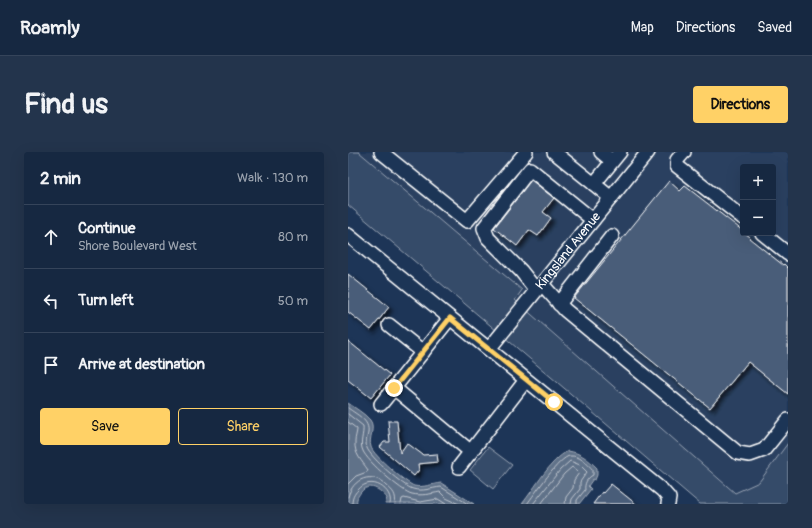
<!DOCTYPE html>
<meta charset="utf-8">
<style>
body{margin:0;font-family:Pangolin,sans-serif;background:#23344c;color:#f1f3f6}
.controls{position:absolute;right:12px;top:12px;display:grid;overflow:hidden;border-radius:4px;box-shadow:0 4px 16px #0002}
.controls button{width:36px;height:36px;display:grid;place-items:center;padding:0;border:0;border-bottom:1px solid #35445a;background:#162841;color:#f1f3f6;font:20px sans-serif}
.stop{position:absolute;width:12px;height:12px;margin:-9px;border:3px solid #ffd166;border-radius:50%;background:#fff}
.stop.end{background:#ffd166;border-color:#fff;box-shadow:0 1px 4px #0008}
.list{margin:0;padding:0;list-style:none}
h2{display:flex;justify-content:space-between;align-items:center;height:52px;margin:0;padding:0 16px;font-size:17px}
h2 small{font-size:13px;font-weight:400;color:#9ea6b1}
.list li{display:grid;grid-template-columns:26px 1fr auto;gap:12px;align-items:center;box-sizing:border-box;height:64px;padding:0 16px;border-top:1px solid #35445a}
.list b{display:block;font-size:15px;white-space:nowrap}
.list p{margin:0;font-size:13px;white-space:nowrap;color:#9ea6b1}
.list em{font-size:13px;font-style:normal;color:#9ea6b1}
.actions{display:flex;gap:8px;padding:12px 16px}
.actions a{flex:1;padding:9px 0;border:1px solid #ffd166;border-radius:4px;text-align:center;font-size:14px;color:#ffd166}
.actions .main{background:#ffd166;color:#111}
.icon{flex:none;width:22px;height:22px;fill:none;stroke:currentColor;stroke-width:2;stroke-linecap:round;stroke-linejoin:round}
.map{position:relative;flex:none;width:440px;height:352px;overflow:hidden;border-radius:4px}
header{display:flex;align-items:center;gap:24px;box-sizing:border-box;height:56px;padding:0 20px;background:#162841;border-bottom:1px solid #35445a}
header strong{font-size:19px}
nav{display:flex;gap:22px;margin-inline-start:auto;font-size:14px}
.intro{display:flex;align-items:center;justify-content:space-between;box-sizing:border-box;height:96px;padding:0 24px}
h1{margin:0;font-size:28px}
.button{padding:10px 18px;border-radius:4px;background:#ffd166;color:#111;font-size:14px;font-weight:700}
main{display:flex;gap:24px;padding:0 24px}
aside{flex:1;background:#162841;border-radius:4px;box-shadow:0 4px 16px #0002}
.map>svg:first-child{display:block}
</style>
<header>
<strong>Roamly</strong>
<nav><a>Map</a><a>Directions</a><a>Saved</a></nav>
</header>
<div class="intro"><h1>Find us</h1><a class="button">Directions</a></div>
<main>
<aside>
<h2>2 min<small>Walk · 130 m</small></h2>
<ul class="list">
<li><svg class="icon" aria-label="ahead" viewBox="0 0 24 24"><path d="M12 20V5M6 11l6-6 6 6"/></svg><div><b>Continue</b><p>Shore Boulevard West</p></div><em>80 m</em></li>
<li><svg class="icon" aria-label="left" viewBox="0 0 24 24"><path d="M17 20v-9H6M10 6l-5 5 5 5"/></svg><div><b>Turn left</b></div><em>50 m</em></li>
<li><svg class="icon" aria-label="arrive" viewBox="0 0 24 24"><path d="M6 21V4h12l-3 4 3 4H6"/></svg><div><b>Arrive at destination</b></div></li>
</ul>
<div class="actions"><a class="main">Save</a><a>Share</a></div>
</aside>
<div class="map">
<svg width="440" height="352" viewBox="0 0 440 352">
<defs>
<filter id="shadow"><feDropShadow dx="3.5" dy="3.5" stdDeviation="2" flood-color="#0009"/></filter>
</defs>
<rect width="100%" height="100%" fill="#1d3557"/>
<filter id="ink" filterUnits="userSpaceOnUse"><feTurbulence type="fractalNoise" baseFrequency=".025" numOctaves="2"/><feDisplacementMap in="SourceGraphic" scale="8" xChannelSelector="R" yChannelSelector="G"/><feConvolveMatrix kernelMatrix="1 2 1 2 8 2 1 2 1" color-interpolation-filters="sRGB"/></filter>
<g filter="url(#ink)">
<!-- built -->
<path fill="#2a4161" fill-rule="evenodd" d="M11,0H440V291L411,330L387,341L167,148L174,138ZM395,15H425V81H395Z"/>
<!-- green -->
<g fill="#364b69" stroke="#9aa5b4">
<path d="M0,0H11L174,138L167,148L387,341L411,330L440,291V352H352L162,190L0,53Z"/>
<path d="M140,295L164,313L145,337L122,318Z"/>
</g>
<!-- water -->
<g fill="#617289" stroke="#a0aab8">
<path d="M0,251C7,256 16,261 22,268C28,276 20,286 23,295C25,303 58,331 66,334C75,336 84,332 93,331L126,352H37L39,346C32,337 21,330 13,340C10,344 8,347 9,352H0Z"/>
<path d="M220,299C233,301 240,307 249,316V323L247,328L245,327L240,334L243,337L231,352H174C187,336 202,308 220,299Z"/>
</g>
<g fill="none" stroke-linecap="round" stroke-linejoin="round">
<!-- shore -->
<g stroke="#c0c7d0" stroke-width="1">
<path d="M0,256C9,263 22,268 20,281C19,286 17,291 19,296C22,305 56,335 65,337C75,340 83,336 93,335L120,352"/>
<path d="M0,262L15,274C16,283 11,291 15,299C19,309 54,340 64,342C73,344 82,342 92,340L98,346L111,352"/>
<path d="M0,270L9,277C9,281 7,285 7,290C6,302 14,309 20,318L19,320L8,324L0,332"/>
<path d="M0,345C5,326 24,319 38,333C45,339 49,343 47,352"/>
<path d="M4,352C4,346 6,342 10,338C23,322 46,338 42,352"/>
<path d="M53,352L54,347L56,346L72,350L90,347L98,352"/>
<path d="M179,352C186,343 212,304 222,304C231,303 240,312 245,318V323C239,326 236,332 237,338L229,348V352"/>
<path d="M185,352L212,318L222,309L232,313L239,320L232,330V337L224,347L223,352"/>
<path d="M193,352L216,322L224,315L228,318L231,321L226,328L225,336L218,345L217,352"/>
</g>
</g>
<!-- building -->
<g fill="#4a5d79" stroke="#fff" filter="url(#shadow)">
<path d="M183,28L206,46L195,60L203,66L190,84L181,78L169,94L146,76Z"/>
<path d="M321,29L332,39L337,34L395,79V81H397L402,85L401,86L435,113L436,112L440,116V242L400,210L362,256L226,146Z"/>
<path d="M0,122L41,155L23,178L0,160Z"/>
<path d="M0,189L42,223L23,246L0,228Z"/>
<path d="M40,269H49L52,301L59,291L75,303L89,302L90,310L70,312L71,318L66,324L32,295L36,290H42Z"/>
<path d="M263,332L288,352H245L254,340L255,341Z"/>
</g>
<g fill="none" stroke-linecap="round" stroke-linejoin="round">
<defs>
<g id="minor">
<path d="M33,0L119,69L178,0"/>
<path d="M206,0L246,32"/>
<path d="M253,0L264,9"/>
<path d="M336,0L329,8V14L395,66"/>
<path d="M263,46L246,32L272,0"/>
<path d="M414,81L440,102"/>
<path d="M0,83L314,338L321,346L320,352"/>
<path d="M194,132L217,158L390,301L402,303L416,298L440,268"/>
<path d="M188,138L173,119L140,86L136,76L182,17L245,68"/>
<path d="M211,152L264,84"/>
<path d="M41,173L75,200"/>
<path id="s1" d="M141,197L300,0"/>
<path d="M46,236L123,300"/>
<path d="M33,252L102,166"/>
<path d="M111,315L178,228"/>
</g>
</defs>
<!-- minor casing -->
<use href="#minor" stroke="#fff" stroke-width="16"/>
<!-- minor -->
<use href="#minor" stroke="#1d3557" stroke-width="13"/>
</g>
</g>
<g fill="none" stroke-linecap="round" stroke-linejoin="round" filter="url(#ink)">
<!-- route -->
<path stroke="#ffd166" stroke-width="5" d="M46,236L102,166L206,250"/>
</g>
<g text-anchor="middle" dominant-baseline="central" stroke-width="3" stroke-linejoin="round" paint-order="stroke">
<!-- street labels -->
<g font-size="13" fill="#fff" stroke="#1d3557">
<text stroke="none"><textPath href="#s1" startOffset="126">Kingsland Avenue</textPath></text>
</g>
</g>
</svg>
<div class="controls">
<button>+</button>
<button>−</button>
</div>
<div class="stop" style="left:206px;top:250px"></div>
<div class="stop end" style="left:46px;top:236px"></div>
</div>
</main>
